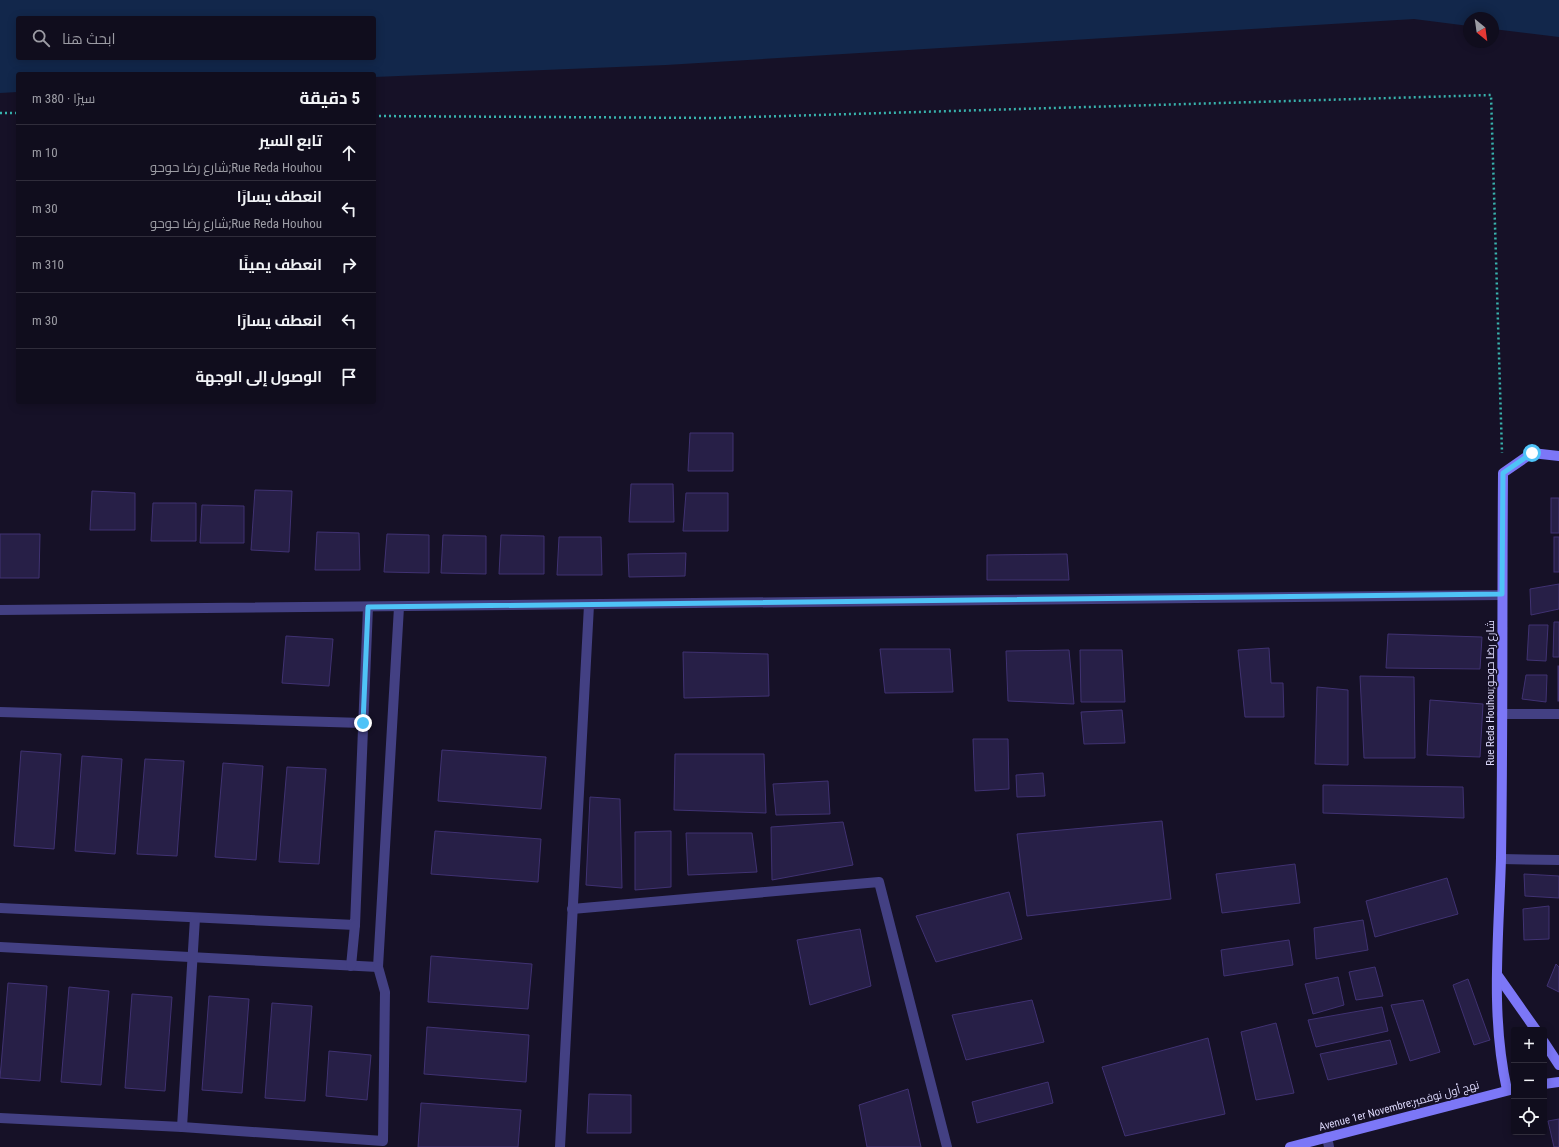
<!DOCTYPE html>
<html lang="ar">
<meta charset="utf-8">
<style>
body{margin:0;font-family:"Roboto Condensed",Cairo,sans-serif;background:#191626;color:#f1f3f6;direction:rtl}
.controls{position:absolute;right:12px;bottom:12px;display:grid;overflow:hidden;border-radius:4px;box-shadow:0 2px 10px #0003}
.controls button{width:36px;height:36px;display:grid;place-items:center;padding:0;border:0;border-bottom:1px solid #302d3b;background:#100d1d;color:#f1f3f6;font:20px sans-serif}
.compass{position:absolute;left:1463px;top:12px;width:36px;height:36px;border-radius:50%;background:#100d1d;box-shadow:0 2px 10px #0003;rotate:151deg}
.stop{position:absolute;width:12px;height:12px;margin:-9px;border:3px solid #4fc3f7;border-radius:50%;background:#fff}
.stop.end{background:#4fc3f7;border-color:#fff;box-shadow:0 1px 4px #0008}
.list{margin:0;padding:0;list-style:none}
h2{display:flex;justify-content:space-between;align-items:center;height:52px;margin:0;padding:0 16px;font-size:17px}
h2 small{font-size:13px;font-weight:400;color:#9c9ca4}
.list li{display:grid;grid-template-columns:26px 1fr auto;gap:12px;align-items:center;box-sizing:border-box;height:56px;padding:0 16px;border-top:1px solid #302d3b}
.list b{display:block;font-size:15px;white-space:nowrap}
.list p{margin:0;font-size:13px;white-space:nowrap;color:#9c9ca4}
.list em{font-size:13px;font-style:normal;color:#9c9ca4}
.icon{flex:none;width:22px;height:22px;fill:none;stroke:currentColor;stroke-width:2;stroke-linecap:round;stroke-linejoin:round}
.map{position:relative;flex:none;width:1559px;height:1147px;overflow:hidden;direction:ltr}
.search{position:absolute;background:#100d1d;box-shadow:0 2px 10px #0003;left:16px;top:16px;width:360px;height:44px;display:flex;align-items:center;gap:10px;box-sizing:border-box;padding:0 14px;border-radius:4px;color:#9c9ca4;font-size:15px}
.panel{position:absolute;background:#100d1d;box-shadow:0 2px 10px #0003;left:16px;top:72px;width:360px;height:332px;border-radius:4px;direction:rtl}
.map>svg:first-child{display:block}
</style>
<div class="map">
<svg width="1559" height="1147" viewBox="0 0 1559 1147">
<rect width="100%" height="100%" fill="#161127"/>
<!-- water -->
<path fill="#12274b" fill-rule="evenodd" d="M0,0H1559V37L1493,29V18H1469V26L1414,19L666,65L374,77V74H18V92L0,93ZM18,18H374V58H18Z"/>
<!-- building -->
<g fill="#271f47" stroke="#403272">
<path d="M690,433H733V471H688Z"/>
<path d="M631,484H673L674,522H629Z"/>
<path d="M255,490L292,491L289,552L251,550Z"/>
<path d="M92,491L135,493V530H90Z"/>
<path d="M686,493H728V531H683Z"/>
<rect x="1551" y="498" width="8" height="35"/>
<path d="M153,503H196V541H151Z"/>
<path d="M202,505L244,506V543H200Z"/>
<path d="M317,532L359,533L360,570H315Z"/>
<path d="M0,534H40L39,578H0Z"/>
<path d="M387,534L429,535V573L384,572Z"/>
<path d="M443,535L486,536V574L441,573Z"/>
<path d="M501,535L544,536V574H499Z"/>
<path d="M559,537H601L602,575H557Z"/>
<rect x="1554" y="537" width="5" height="35"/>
<path d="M686,553L685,576L629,577L628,554Z"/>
<path d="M1067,554L1069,580H987V555Z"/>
<path d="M1559,584V609L1531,615L1530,589Z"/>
<path d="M1554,622H1559V657H1553Z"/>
<path d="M1529,625H1548L1546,661L1527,660Z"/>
<path d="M1388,634L1482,637L1480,669L1386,668Z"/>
<path d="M286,636L333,639L329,686L282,683Z"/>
<path d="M1269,648L1271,683H1283L1284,717H1245L1238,650Z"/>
<path d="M880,649H950L953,692L885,693Z"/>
<path d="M1069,650L1074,704L1008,701L1006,651Z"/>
<path d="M1080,650H1122L1125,702H1081Z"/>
<path d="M683,652L768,654L769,696L684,698Z"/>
<rect x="1558" y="666" width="1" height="35"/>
<path d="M1526,675H1547L1546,702L1522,699Z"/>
<path d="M1360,676L1414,677L1415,758H1364Z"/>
<path d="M1317,687L1348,690V765L1315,764Z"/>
<path d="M1430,700L1483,704L1480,757L1427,755Z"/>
<path d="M1122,710L1125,743L1084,744L1081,712Z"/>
<path d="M973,739H1008L1009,789L975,791Z"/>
<path d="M442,750L546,757L541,809L438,801Z"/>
<path d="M21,751L61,754L54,849L14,846Z"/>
<path d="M675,754H764L766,813L674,810Z"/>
<path d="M82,756L122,759L115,854L75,851Z"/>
<path d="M145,759L184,761L177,856L137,854Z"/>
<path d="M223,763L263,766L256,860L215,857Z"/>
<path d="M287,767L326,769L319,864L279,862Z"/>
<path d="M1043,773L1045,796L1017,797L1016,775Z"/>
<path d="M828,781L830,814L776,815L773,784Z"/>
<path d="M1323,785L1463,787L1464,818L1323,813Z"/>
<path d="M590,797L620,799L622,888L586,885Z"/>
<path d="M1162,821L1171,899L1027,916L1017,834Z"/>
<path d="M843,822L853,865L772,880L771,827Z"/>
<path d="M435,831L541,839L538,882L431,874Z"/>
<path d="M671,831V887L635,890V832Z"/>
<path d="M686,833H752L757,872L688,875Z"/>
<path d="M1295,864L1300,903L1222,913L1216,874Z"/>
<path d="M1524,874L1559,876V898L1525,896Z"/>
<path d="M1447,878L1458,914L1375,937L1366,901Z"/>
<path d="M1009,892L1022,939L936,962L916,916Z"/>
<path d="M1549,906V939L1524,940L1523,909Z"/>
<path d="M1363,920L1368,950L1316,959L1314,928Z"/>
<path d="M860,929L871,986L810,1005L797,940Z"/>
<path d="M1289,940L1293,965L1224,976L1221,950Z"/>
<path d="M431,956L532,964L528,1009L428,1002Z"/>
<path d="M1556,964L1559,967V992L1547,986Z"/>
<path d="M1375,967L1383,996L1356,1000L1349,972Z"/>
<path d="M1338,977L1344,1005L1313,1014L1305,984Z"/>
<path d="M1468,979L1490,1040L1474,1045L1453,985Z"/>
<path d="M8,983L47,986L40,1081L0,1078Z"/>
<path d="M69,987L109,991L101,1085L61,1082Z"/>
<path d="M132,994L172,997L165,1091L125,1088Z"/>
<path d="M209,996L249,999L242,1093L202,1090Z"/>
<path d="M1032,1000L1044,1042L966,1060L952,1015Z"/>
<path d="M1423,1000L1440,1052L1410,1061L1391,1005Z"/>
<path d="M272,1003L312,1006L305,1101L265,1098Z"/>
<path d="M1382,1007L1388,1031L1316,1047L1308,1020Z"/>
<path d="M1276,1023L1294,1093L1256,1100L1241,1032Z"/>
<path d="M427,1027L529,1035L526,1082L424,1074Z"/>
<path d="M1208,1038L1225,1114L1125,1136L1102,1067Z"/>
<path d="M1390,1040L1397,1064L1328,1080L1320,1054Z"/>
<path d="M329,1051L371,1055L367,1100L326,1096Z"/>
<path d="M1048,1082L1053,1103L977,1123L972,1102Z"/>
<path d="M908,1089L921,1147H867L859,1105Z"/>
<path d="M589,1094L631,1095V1133H587Z"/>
<path d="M421,1103L521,1110L518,1147H418Z"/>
<path d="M1559,1119V1147H1554L1548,1121Z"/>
</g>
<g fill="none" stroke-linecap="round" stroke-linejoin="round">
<!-- path -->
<g stroke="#38b3ad" stroke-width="2.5" stroke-dasharray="2 3" stroke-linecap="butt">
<path d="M0,113H18"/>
<path d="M374,116L716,118L1491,95L1502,453"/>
</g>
<!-- lane -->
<g stroke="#434083" stroke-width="10">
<path d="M0,712L363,723"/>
<path d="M1502,714H1559"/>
<path d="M1501,859L1559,860"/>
<path d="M0,908L355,925L368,607"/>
<path d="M0,947L378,967L399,607"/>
<path d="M351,966L355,925"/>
<path d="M0,1118L182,1127L383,1141L385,992L378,967"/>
<path d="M182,1127L195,918"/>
</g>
<!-- street -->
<g stroke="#434083" stroke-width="10">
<path d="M0,610L1502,595"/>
<path d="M572,909L879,882L947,1147"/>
<path d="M1327,1137L1329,1147"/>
<path d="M560,1147L589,605"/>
</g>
<!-- secondary -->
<g stroke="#7c77f7" stroke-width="10">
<path d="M1498,976L1536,1030"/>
<path d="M1544,1042L1559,1065"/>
<path d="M1544,1084L1559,1082"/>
<path d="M1507,1090C1490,1014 1499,935 1501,858C1503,730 1502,601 1503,473L1532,453L1559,456"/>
<path d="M1290,1147L1514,1089"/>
</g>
</g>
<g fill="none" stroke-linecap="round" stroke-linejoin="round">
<!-- route -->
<path stroke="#4fc3f7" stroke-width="5" d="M363,723L368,607L1502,594L1503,473L1532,453"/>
</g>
<g text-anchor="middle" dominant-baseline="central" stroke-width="3.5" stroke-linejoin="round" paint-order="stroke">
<!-- street labels -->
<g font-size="11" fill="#dedafd" stroke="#161127">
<text transform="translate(1490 693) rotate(-90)">Rue Reda Houhou;شارع رضا حوحو</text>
<text transform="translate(1399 1106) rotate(-15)">Avenue 1er Novembre;نهج أول نوفمبر</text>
</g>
</g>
</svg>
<div class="controls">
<button>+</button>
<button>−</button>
<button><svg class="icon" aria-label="locate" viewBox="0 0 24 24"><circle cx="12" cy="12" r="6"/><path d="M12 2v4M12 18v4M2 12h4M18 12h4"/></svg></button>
</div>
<svg class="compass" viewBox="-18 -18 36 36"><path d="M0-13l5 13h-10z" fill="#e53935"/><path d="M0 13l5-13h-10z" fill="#9c9ca4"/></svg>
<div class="stop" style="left:1532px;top:453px"></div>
<div class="stop end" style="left:363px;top:723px"></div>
<div class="search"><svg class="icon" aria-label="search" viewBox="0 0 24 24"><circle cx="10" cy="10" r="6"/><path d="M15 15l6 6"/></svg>ابحث هنا</div>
<section class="panel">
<h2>5 دقيقة<small>سيرًا · 380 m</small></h2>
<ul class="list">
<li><svg class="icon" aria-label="ahead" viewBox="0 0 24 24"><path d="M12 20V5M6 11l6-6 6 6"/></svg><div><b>تابع السير</b><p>Rue Reda Houhou;شارع رضا حوحو</p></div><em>10 m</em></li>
<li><svg class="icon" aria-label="left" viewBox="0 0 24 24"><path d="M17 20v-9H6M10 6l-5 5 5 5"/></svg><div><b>انعطف يسارًا</b><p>Rue Reda Houhou;شارع رضا حوحو</p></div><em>30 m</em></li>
<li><svg class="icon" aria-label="right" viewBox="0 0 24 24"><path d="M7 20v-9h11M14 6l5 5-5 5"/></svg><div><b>انعطف يمينًا</b></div><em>310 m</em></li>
<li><svg class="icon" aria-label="left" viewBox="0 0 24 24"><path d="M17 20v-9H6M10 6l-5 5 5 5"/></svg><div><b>انعطف يسارًا</b></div><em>30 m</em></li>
<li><svg class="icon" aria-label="arrive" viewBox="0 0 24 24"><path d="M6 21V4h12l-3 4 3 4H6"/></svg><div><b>الوصول إلى الوجهة</b></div></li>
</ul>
</section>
</div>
